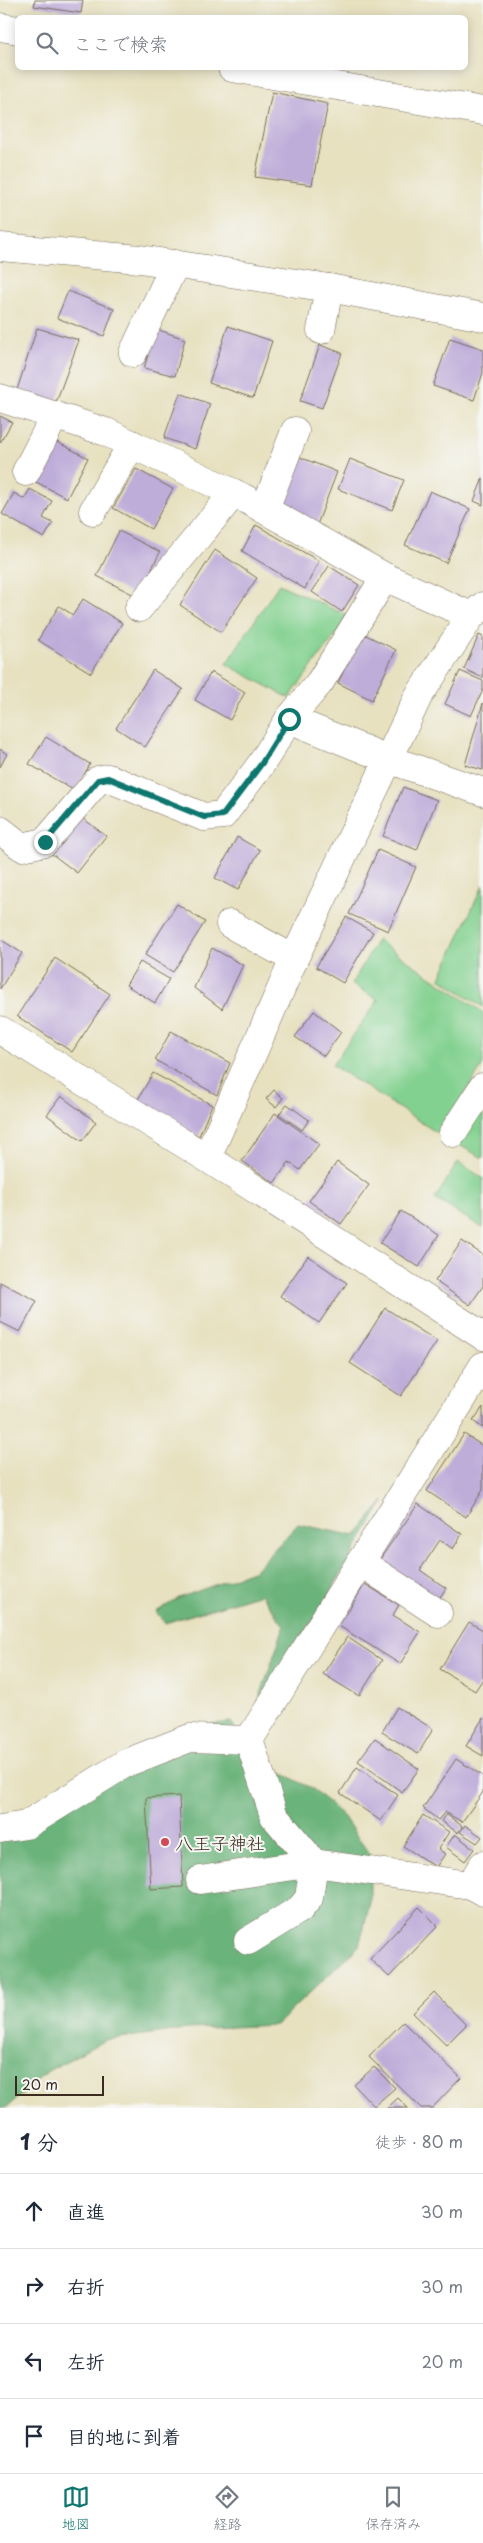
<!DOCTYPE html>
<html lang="ja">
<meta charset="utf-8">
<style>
body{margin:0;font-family:"Playpen Sans","Klee One",sans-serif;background:#f2f2f3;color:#1f2937}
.scale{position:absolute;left:15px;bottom:12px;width:89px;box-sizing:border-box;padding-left:5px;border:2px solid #3b2a1e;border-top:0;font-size:14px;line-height:18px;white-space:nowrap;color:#3b2a1e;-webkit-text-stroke:4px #f6f6f2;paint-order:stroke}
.stop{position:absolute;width:15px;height:15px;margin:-11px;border:4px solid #0f766e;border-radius:50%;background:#fff}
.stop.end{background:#0f766e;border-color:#fff;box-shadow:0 1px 5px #0008}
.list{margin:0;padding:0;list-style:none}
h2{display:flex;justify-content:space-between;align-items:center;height:65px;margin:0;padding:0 20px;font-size:21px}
h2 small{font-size:16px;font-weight:400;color:#747a83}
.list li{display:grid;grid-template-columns:32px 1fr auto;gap:15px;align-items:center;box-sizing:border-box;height:75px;padding:0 20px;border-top:1px solid #e0e1e3}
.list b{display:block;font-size:19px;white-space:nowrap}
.list em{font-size:16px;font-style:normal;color:#747a83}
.icon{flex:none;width:28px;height:28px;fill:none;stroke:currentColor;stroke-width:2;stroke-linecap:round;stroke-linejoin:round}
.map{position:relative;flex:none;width:483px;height:2108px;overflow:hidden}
.search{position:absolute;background:#fff;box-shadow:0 2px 12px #0003;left:15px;right:15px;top:15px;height:55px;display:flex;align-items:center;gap:12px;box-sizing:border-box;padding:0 18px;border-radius:8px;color:#747a83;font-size:19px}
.sheet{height:365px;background:#fff}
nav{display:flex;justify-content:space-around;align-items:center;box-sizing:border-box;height:70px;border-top:1px solid #e0e1e3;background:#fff;font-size:14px;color:#747a83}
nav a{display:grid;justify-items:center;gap:2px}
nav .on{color:#0f766e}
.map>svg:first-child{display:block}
</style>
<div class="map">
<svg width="483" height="2108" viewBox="0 0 483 2108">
<rect width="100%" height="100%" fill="#f6f6f2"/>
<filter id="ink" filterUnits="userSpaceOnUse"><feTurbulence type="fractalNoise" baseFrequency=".02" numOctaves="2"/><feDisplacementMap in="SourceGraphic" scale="10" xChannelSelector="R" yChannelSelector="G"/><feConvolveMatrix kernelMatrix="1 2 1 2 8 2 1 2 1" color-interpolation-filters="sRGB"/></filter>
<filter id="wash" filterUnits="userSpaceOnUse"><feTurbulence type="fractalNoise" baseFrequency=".0096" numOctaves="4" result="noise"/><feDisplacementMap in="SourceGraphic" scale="20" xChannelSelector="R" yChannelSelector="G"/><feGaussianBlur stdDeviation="1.12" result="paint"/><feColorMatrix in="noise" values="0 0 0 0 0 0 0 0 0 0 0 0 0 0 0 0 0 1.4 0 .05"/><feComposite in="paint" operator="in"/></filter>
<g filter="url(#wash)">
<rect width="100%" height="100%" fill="#e7e1c0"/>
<!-- green -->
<g fill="#83d190" stroke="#5f7e57">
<path d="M279,584L346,615L339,630L289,698L226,664Z"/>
<path d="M483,885V1007L440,978Z"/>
<path d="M377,940L483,1012V1065L439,1134L332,1065L378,1000L352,984Z"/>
<path d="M483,1088V1158L448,1139Z"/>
<path d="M458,1162L483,1178V1228L435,1199Z"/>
</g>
<!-- forest -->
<g fill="#6ab37a" stroke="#526e4c">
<path d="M384,1501L249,1729L284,1626L261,1594L165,1623L156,1612L179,1598L255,1570L298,1524L355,1536Z"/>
<path d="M231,1722L256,1760L313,1789L343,1816L370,1855V1903L359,1946L276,2025L188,2029L105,2040L48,2071L6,2108H0V1829L174,1729Z"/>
</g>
<g id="blocks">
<!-- building -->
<g fill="#beacd9">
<path d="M35,0H83L81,13L34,6Z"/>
<path d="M272,92L328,104L312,185L255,177Z"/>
<path d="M68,291L114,309L104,336L57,318Z"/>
<path d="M228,326L272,341L253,398L209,383Z"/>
<path d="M37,328L79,340L55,405L16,393Z"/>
<path d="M156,329L185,339L175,376L144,368Z"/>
<path d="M450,338L483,349V373L474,400L433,386Z"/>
<path d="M320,345L342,353L322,408L300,401Z"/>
<path d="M180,393L210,404L195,449L164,438Z"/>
<path d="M0,416L12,422L0,443Z"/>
<path d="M55,441L88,458L67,498L34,481Z"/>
<path d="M297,456L337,472L315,530L275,515Z"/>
<path d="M350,459L404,480L392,510L338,489Z"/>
<path d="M136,469L173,489L151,529L113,508Z"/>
<path d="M483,478V505L474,501Z"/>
<path d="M30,489L52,501L43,518L53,523L44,538L2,514L14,493L24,499Z"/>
<path d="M430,491L470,509L446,563L405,545Z"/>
<path d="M256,525L319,561L305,589L242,551Z"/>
<path d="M119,531L160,552L138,597L97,576Z"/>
<path d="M215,550L257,578L221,632L180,605Z"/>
<path d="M329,566L359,585L342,612L312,592Z"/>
<path d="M83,599L122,623L91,673L38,640L59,606L73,615Z"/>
<path d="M362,633L396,650L372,700L338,683Z"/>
<path d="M479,635L483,637V678L464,669Z"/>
<path d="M153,670L183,689L145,747L116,728Z"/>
<path d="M460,671L483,681V690L471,716L445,704Z"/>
<path d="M211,672L245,692L230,720L195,700Z"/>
<path d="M483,703V770L465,765Z"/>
<path d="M46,737L90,764L75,791L29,764Z"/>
<path d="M0,749L7,754L0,767Z"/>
<path d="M403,787L437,800L417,850L383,836Z"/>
<path d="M80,816L106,836L77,873L52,854Z"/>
<path d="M237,837L260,850L238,890L215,878Z"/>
<path d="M378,850L416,867L388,931L349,914Z"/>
<path d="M177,904L205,922L173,972L145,955Z"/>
<path d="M346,917L373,932L343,983L316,967Z"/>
<path d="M0,939L22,953L0,989Z"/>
<path d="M212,948L243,965L222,1009L194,988Z"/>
<path d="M55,958L110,994L72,1052L17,1016Z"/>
<path d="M140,962L169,979L155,1003L126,985Z"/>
<path d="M314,1011L341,1032L324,1056L295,1037Z"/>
<path d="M171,1031L230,1063L217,1095L155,1060Z"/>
<path d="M153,1073L212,1105L199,1136L137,1101Z"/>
<path d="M274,1090L283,1098L276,1107L266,1099Z"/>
<path d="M61,1096L96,1122L82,1141L47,1115Z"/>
<path d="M287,1104L309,1120L302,1130L279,1114Z"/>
<path d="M275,1113L319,1144L300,1170L289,1162L274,1183L242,1161Z"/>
<path d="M337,1162L369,1185L341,1224L309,1201Z"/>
<path d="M401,1211L439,1235L419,1267L380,1243Z"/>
<path d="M462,1241L483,1255V1286L470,1305L435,1281Z"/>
<path d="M308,1256L347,1283L319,1323L280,1296Z"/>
<path d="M0,1282L37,1301L20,1332L0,1322Z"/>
<path d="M385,1308L437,1341L401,1396L350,1363Z"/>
<path d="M483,1407V1428L473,1421Z"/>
<path d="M464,1434L483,1446V1490L466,1517L427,1491Z"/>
<path d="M418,1504L462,1534L453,1549L440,1540L420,1570L446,1588L437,1602L378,1562Z"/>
<path d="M365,1584L399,1605L393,1615L420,1632L400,1664L339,1626Z"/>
<path d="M469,1622L483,1630V1679L475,1691L440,1669Z"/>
<path d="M347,1637L382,1660L359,1696L323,1674Z"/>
<path d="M397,1707L433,1729L418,1754L382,1732Z"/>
<path d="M483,1718V1756L466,1746Z"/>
<path d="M375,1738L419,1769L402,1792L358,1761Z"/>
<path d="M456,1759L483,1776V1792L462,1822L445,1812L438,1820L423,1808Z"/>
<path d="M357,1767L398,1795L381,1821L340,1793Z"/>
<path d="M179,1796L183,1887L151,1889L146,1798Z"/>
<path d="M446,1814L462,1826L458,1833L441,1821Z"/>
<path d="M423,1815L449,1832L438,1849L445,1854L436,1867L403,1846Z"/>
<path d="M465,1825L482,1837L477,1843L460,1832Z"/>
<path d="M455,1834L474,1849L465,1861L446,1847Z"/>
<path d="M419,1907L438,1926L389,1977L370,1959Z"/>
<path d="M434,1992L466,2025L446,2045L413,2013Z"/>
<path d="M403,2022L461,2078L432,2108H421L369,2057Z"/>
<path d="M374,2067L395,2088L374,2106L354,2085Z"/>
<path d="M398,2098L408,2108H387Z"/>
</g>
</g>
</g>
<g filter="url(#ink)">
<use href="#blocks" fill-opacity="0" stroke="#776a57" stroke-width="1"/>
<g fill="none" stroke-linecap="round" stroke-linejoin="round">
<defs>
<g id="minor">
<path d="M0,27L18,30"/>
<path d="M232,68L483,111"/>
<path d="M0,247L140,259L329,288L483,317"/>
<path d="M321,330L329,288"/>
<path d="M133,353L175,264"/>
<path d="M0,398L106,432L242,497L385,577L320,682L289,719L262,763L223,815L204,817L108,778L98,780L45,842L22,847L0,830"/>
<path d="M26,472L55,415"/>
<path d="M265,509L295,431"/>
<path d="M93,511L132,444"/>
<path d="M385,577L471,616"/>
<path d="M139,608L234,493"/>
<path d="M289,719L388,759L483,792"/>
<path d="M230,924L294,959"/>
<path d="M0,1030L207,1158L483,1336"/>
<path d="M453,1133L483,1087"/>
<path d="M207,1158L294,959L418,697L471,616L483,606"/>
<path d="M360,1562L438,1613"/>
<path d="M249,1740L483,1366"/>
<path d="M249,1740L274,1816L314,1863L470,1885L483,1892"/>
<path d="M0,1829L26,1825L126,1763L190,1738L249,1740"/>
<path d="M200,1880L314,1863L309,1898L300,1909L248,1941"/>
<path d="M470,1885L483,1865"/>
</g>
</defs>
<!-- minor casing -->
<use href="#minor" stroke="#776a57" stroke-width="29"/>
<!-- minor -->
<use href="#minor" stroke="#fff" stroke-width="28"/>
</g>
</g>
<g fill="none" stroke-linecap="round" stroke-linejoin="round" filter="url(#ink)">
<!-- route -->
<path stroke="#0f766e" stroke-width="6" d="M45,842L98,780L108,778L204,817L223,815L262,763L289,719"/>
</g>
<!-- markers -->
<circle fill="#d1495b" stroke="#f6f6f2" stroke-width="2" cx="165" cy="1842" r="5"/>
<g text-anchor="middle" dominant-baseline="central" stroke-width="4" stroke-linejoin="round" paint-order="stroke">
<!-- poi labels -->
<g font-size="18" fill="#3b2a1e" stroke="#f6f6f2" text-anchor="start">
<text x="175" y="1842">八王子神社</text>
</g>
</g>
</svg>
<div class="scale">20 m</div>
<div class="stop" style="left:289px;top:719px"></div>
<div class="stop end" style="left:45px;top:842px"></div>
<div class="search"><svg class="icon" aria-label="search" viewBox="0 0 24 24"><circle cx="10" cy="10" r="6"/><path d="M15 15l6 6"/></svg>ここで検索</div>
</div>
<section class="sheet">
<h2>1 分<small>徒歩 · 80 m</small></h2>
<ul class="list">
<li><svg class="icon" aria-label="ahead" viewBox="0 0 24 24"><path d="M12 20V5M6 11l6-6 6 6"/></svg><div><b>直進</b></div><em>30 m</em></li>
<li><svg class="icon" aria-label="right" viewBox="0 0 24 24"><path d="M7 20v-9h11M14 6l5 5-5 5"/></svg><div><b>右折</b></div><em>30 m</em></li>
<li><svg class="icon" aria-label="left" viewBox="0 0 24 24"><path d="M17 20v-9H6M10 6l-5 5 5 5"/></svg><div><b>左折</b></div><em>20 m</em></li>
<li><svg class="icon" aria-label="arrive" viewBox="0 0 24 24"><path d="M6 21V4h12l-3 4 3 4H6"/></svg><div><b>目的地に到着</b></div></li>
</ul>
</section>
<nav>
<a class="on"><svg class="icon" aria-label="map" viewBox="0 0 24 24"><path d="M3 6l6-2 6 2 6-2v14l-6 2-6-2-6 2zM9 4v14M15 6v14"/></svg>地図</a>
<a><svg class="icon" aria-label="directions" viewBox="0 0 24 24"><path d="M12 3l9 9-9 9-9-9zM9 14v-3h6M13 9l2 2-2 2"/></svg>経路</a>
<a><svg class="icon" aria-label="saved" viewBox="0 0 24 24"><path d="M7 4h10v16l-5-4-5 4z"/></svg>保存済み</a>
</nav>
